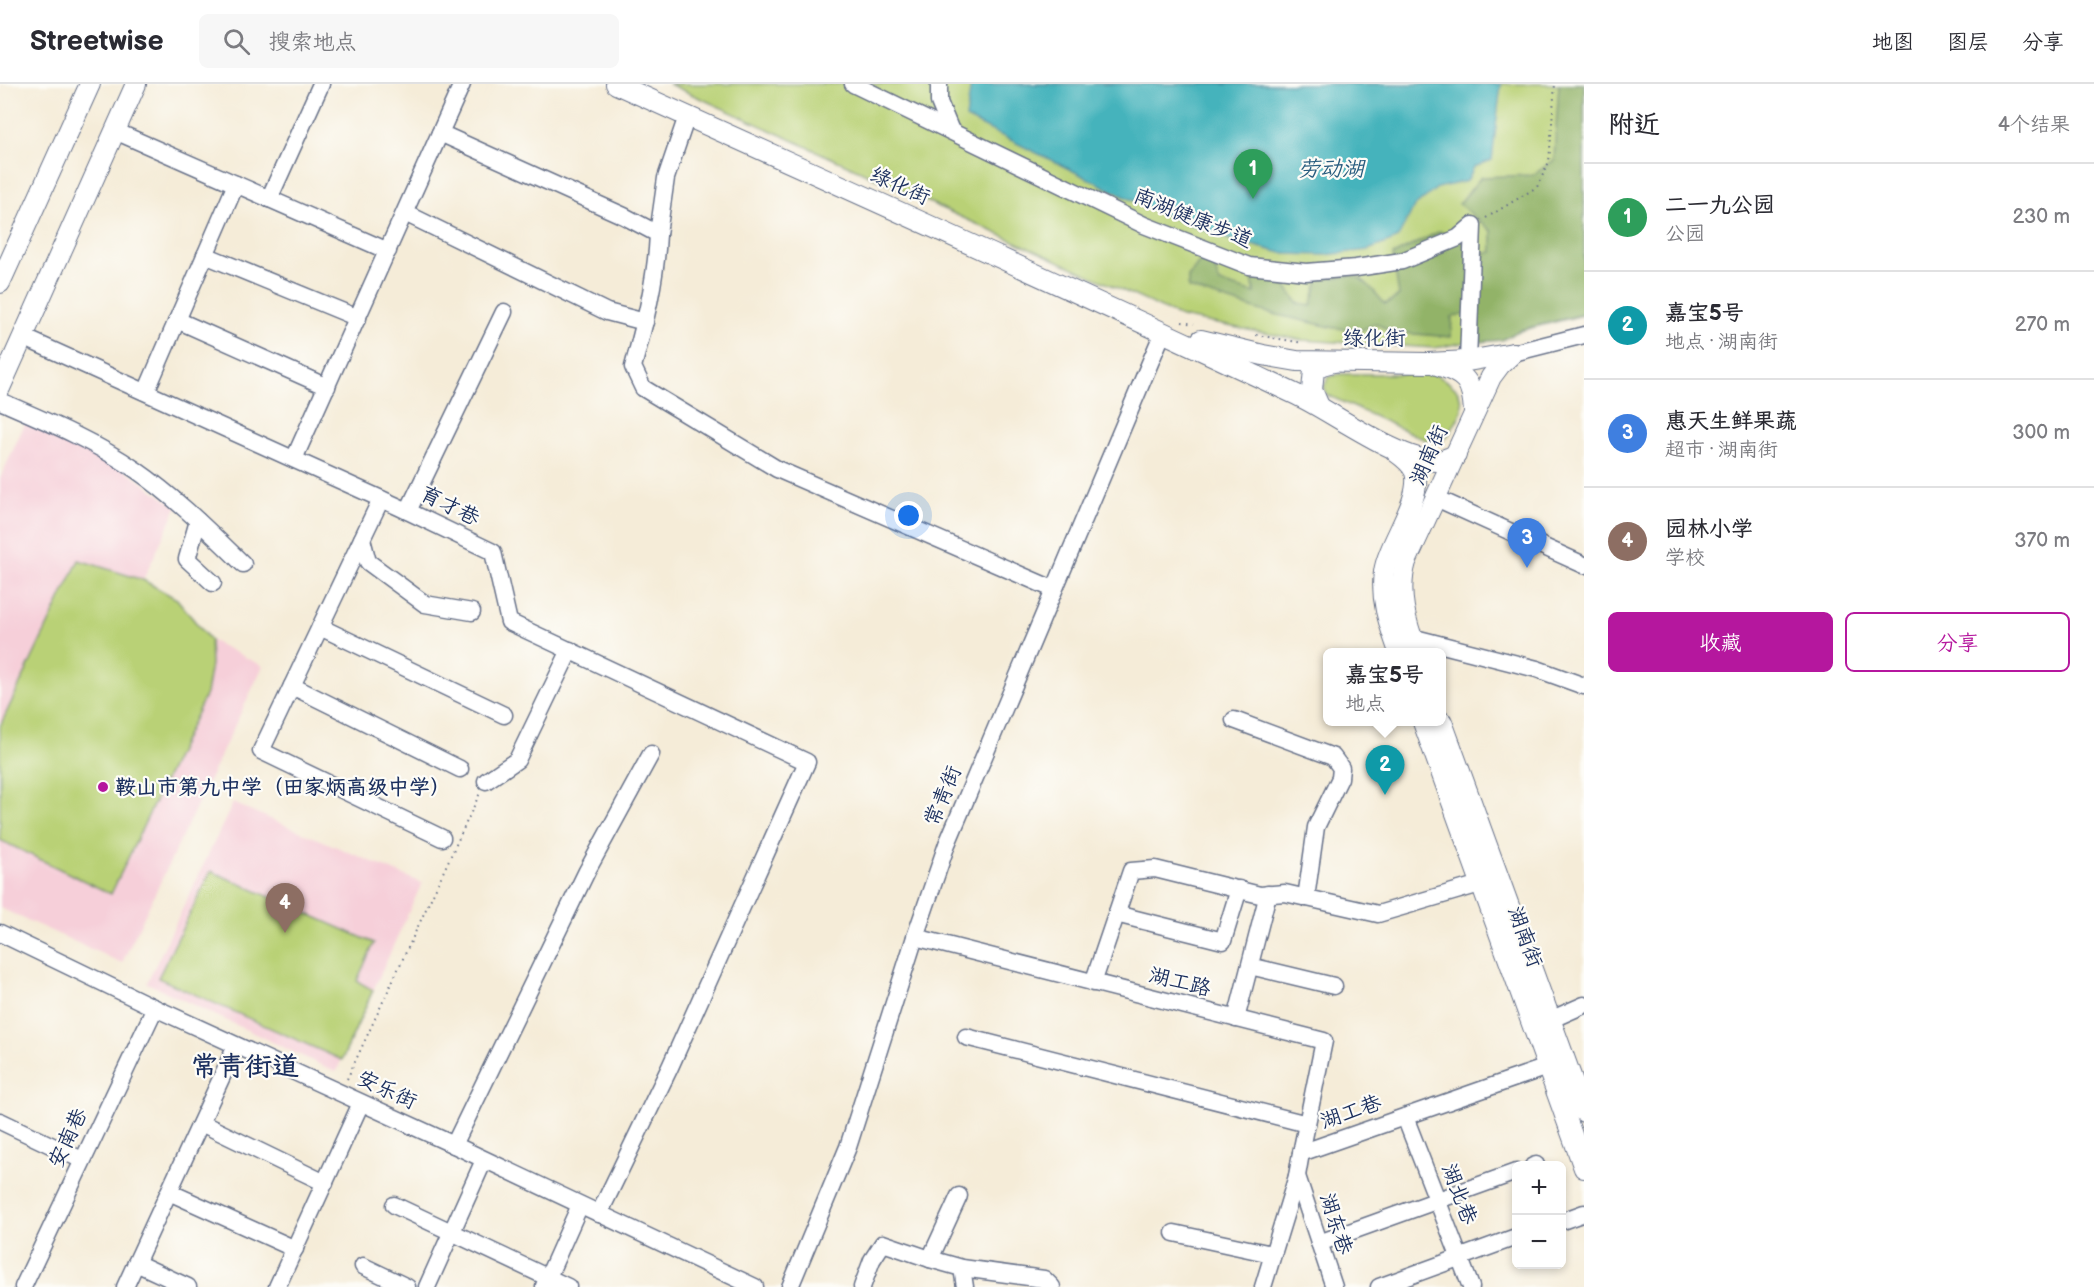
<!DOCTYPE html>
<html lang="zh">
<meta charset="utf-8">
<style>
body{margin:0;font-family:"Balsamiq Sans","LXGW WenKai TC",sans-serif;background:#f7f7f7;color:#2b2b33}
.controls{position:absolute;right:18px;bottom:18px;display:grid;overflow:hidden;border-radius:9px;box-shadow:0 3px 9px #0003}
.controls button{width:54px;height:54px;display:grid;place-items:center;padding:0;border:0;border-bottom:2px solid #e1e1e2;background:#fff;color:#2b2b33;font:30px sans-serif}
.you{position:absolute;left:909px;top:432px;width:21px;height:21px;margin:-15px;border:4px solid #fff;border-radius:50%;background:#1a73e8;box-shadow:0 0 0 9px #1a73e833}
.badge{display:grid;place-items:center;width:39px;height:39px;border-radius:50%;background:#b5179e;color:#fff;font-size:20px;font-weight:700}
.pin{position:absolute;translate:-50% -50px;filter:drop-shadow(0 2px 3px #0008)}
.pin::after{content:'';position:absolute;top:32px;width:21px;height:18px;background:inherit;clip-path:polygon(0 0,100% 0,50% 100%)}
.popup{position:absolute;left:1323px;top:564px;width:123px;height:78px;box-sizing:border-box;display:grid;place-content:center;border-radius:9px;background:#fff;filter:drop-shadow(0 2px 4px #0005);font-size:20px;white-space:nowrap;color:#7c7c81}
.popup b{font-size:22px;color:#2b2b33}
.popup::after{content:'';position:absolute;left:50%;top:100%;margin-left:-12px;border:12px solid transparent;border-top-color:#fff}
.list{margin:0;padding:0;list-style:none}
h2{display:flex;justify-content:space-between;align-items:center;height:78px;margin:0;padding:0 24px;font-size:26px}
h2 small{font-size:20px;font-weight:400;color:#7c7c81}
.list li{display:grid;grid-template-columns:39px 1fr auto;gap:18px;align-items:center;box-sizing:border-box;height:108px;padding:0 24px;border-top:2px solid #e1e1e2}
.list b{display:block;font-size:22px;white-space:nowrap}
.list p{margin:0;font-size:20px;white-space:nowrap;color:#7c7c81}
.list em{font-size:20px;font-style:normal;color:#7c7c81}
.actions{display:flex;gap:12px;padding:18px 24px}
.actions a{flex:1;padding:14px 0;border:2px solid #b5179e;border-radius:9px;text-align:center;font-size:21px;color:#b5179e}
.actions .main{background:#b5179e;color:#fff}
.icon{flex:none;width:33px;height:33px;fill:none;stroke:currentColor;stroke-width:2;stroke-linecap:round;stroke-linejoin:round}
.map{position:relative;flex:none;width:1584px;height:1203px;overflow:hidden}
header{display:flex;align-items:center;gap:36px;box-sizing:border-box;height:84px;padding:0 30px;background:#fff;border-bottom:2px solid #e1e1e2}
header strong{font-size:28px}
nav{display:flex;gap:33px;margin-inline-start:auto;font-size:21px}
.search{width:420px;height:54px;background:#f7f7f7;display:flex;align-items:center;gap:15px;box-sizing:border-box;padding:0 21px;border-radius:9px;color:#7c7c81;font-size:22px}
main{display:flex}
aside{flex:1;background:#fff}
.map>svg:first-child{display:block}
</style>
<header>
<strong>Streetwise</strong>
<div class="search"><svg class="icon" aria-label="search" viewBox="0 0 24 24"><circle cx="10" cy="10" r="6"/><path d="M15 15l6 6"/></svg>搜索地点</div>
<nav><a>地图</a><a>图层</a><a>分享</a></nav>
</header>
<main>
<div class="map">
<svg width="1584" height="1203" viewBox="0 0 1584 1203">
<rect width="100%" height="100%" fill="#fdfcf7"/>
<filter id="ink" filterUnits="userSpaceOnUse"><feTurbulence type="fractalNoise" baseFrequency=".0167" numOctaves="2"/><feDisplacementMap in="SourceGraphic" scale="12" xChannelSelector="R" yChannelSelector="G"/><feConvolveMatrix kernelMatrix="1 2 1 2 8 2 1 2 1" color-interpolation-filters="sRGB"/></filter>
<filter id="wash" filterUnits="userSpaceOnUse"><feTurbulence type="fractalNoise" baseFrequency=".008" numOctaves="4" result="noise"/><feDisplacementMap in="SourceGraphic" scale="24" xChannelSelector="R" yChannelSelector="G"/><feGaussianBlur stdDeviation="1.35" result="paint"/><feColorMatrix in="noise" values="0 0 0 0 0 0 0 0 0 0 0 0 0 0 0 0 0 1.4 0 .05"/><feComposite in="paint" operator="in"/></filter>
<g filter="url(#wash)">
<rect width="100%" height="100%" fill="#f5ecd8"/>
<!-- built -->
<g fill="#f6cfd9">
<path d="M26,337L62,351L112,377L177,423L143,496L177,515L210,556L263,582L122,879L0,824V395Z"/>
<path d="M233,719L422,799L336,988L147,899Z"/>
</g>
<!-- green -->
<g fill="#b9d176" stroke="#6a806a" stroke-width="1.5">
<path d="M669,0H1584V231L1499,252L1435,264L1301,256L1181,233Z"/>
<path d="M1340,290H1435L1448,298L1457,306L1462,317V327L1450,349L1440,358L1426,356L1327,311L1324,302L1329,293Z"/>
<path d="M79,476L143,496L177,515L210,556L211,580L206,610L111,810L0,756V642Z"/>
<path d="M211,787L374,859L357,897L373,906L342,976L158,894Z"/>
</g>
<!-- forest -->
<path fill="#92b367" stroke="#567162" stroke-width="1.5" d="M1559,0H1584V230L1520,246L1502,256L1480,258L1477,228L1452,233L1451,253L1391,248L1376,239L1362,246L1335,244L1265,228L1188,204V193L1201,176L1212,177L1220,199L1255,209L1250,187L1276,189L1298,219L1311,222L1319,196C1361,189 1357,188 1385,220L1399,212L1393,171L1440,147L1483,170L1492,168V147L1459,120L1481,93L1533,91L1554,76Z"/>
<!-- water -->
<path fill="#44b3bc" stroke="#30718d" stroke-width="1.5" d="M971,0H1501L1492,76L1474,83L1467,97L1437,104L1414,123L1397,155L1368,166L1325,171L1286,170L1228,155L1150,125L966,34Z"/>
</g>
<g filter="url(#ink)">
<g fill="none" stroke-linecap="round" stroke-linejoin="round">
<defs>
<g id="minor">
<path d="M462,0L440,49L624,132L658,150C656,196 645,239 633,283L643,304L777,385L1053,505"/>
<path d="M853,0L1144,141L1249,182L1306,188L1356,184L1402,177L1458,154L1473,141L1468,277"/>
<path d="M939,0V18L951,47"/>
<path d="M115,47L388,167"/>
<path d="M269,115L321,0"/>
<path d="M405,129L607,228L645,238"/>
<path d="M658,150L666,94L687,32"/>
<path d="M205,171L358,234"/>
<path d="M177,236L327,303"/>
<path d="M23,253L399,423L493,468L509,538L807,678L670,983L599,1130"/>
<path d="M1513,269L1584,251"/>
<path d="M146,308L236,100"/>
<path d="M0,317C46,337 94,357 136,386C175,413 209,447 243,480"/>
<path d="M294,375L440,49"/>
<path d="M1436,414L1584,481"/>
<path d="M381,415L261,667L442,754"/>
<path d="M408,427L504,228"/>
<path d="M198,437L187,475L213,499"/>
<path d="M362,455L368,478L425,520L472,528"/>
<path d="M320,543L504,631"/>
<path d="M1411,553L1537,585L1584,602"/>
<path d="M292,602L460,685"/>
<path d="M1234,636L1333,673L1341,684L1340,694L1316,743L1306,814"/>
<path d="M486,697L517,676L570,566"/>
<path d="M1116,830L1223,857L1239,805"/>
<path d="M0,849L155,924L454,1061L755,1203"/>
<path d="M915,853L1324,957L1301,1069"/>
<path d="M1250,882L1334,902"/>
<path d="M1093,899L1131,787L1155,785L1260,811L1285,809L1378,830L1480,800"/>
<path d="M1236,935L1268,810"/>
<path d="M1550,936L1584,921"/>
<path d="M966,953L1307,1040"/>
<path d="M1405,1033L1471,1203"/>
<path d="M0,1037L82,1076"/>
<path d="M201,1039L325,1099"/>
<path d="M454,1061L587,787L651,670"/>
<path d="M1533,1082L1536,1081"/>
<path d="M1297,1092L1334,1203"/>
<path d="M169,1108L295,1165"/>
<path d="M394,1121L568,1203"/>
<path d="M1562,1137L1584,1129"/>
<path d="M1174,1149L1267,1169"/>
<path d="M1319,1159L1516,1088"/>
<path d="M930,1175L959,1112"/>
<path d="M136,1179L188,1203"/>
<path d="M363,1182L407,1203"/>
<path d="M962,1184L965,1203"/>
<path d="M544,1202L580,1121"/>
<path d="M23,1203L155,924"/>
<path d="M125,1203L236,962"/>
<path d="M277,1203L361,1019"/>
<path d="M427,1203L484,1076"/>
<path d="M790,1203L848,1063L915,853L947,760L1163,248"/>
<path d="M862,1203L872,1176L883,1159L930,1175L962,1184L1044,1195L1052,1203"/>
<path d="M1263,1203L1297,1092L1301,1069L1547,983"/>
<path d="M1379,1203L1516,1153"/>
</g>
<g id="major">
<path d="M616,0C843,103 1071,204 1297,311C1333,328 1401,379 1439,377C1445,376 1450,373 1456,371"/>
<path d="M0,199L90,0"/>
<path d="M1201,256L1263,271L1297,277L1428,279L1468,277L1513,269"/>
<path d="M1437,281C1466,290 1472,297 1474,327"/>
<path d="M0,304L136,0"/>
<path d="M1319,322L1312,306L1314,286L1322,281L1333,278"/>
<path d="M1396,368C1403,373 1412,380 1415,388C1423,415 1388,459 1384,488C1380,517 1390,542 1399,568"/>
<path d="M1417,568C1406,539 1397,509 1406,478L1491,293L1500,281L1513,269"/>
<path d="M1423,638L1584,1084"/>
<path d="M1442,638L1584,1028"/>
</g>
</defs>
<!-- minor casing -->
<use href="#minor" stroke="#677189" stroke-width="19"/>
<!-- major casing -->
<use href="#major" stroke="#677189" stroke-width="22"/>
<!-- path -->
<g stroke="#677189" stroke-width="2" stroke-dasharray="1.5 4.5" stroke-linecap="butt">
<path d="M1486,134L1537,103L1549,78L1555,0"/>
<path d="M1182,238L1194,240"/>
<path d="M1256,251L1303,259"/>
<path d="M347,995L480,709"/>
</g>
<!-- minor -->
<use href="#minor" stroke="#fff" stroke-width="16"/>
<!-- major -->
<use href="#major" stroke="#fff" stroke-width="20"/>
</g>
</g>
<!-- markers -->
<circle fill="#b5179e" stroke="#fdfcf7" stroke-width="2" cx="103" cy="703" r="6"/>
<g text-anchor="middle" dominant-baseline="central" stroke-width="4.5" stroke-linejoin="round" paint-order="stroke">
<!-- street labels -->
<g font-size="21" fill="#1b2f5e" stroke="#fdfcf7">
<text transform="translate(900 102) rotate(24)">绿化街</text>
<text transform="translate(1193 134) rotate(22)">南湖健康步道</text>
<text x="1374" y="254">绿化街</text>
<text transform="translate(1429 371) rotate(-66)">湖南街</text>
<text transform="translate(450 422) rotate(26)">育才巷</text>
<text transform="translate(943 712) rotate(-67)">常青街</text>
<text transform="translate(1525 853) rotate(70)">湖南街</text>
<text transform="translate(1180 898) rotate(14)">湖工路</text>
<text transform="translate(387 1006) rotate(25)">安乐街</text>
<text transform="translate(1351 1028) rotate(-19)">湖工巷</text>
<text transform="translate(68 1054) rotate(-65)">安南巷</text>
<text transform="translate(1459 1110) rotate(69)">湖北巷</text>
<text transform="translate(1336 1140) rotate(72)">湖东巷</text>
</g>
<!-- poi labels -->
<g font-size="21" font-weight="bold" fill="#1b2f5e" stroke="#fdfcf7" text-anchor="start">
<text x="115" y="703">鞍山市第九中学（田家炳高级中学）</text>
</g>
<!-- water labels -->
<g font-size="22" font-style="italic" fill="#295d7f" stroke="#fdfcf7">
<text x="1331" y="85">劳动湖</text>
</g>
<!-- district labels -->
<g font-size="27" font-weight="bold" fill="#1b2f5e" stroke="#fdfcf7">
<text x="245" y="983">常青街道</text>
</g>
</g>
</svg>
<div class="controls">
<button>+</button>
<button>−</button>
</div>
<div class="you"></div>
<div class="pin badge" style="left:1253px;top:115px;background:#2e9e5b">1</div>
<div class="pin badge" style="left:1385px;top:711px;background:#0f9aa8">2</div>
<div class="popup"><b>嘉宝5号</b>地点</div>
<div class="pin badge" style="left:1527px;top:484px;background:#3f7fe0">3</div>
<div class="pin badge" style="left:285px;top:849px;background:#8d6e63">4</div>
</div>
<aside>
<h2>附近<small>4个结果</small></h2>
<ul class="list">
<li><span class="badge" style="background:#2e9e5b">1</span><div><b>二一九公园</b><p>公园</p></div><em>230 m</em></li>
<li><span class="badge" style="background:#0f9aa8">2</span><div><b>嘉宝5号</b><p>地点 · 湖南街</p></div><em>270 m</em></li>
<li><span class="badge" style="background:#3f7fe0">3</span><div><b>惠天生鲜果蔬</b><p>超市 · 湖南街</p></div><em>300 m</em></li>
<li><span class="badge" style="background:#8d6e63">4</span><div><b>园林小学</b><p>学校</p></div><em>370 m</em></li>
</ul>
<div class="actions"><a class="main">收藏</a><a>分享</a></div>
</aside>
</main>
